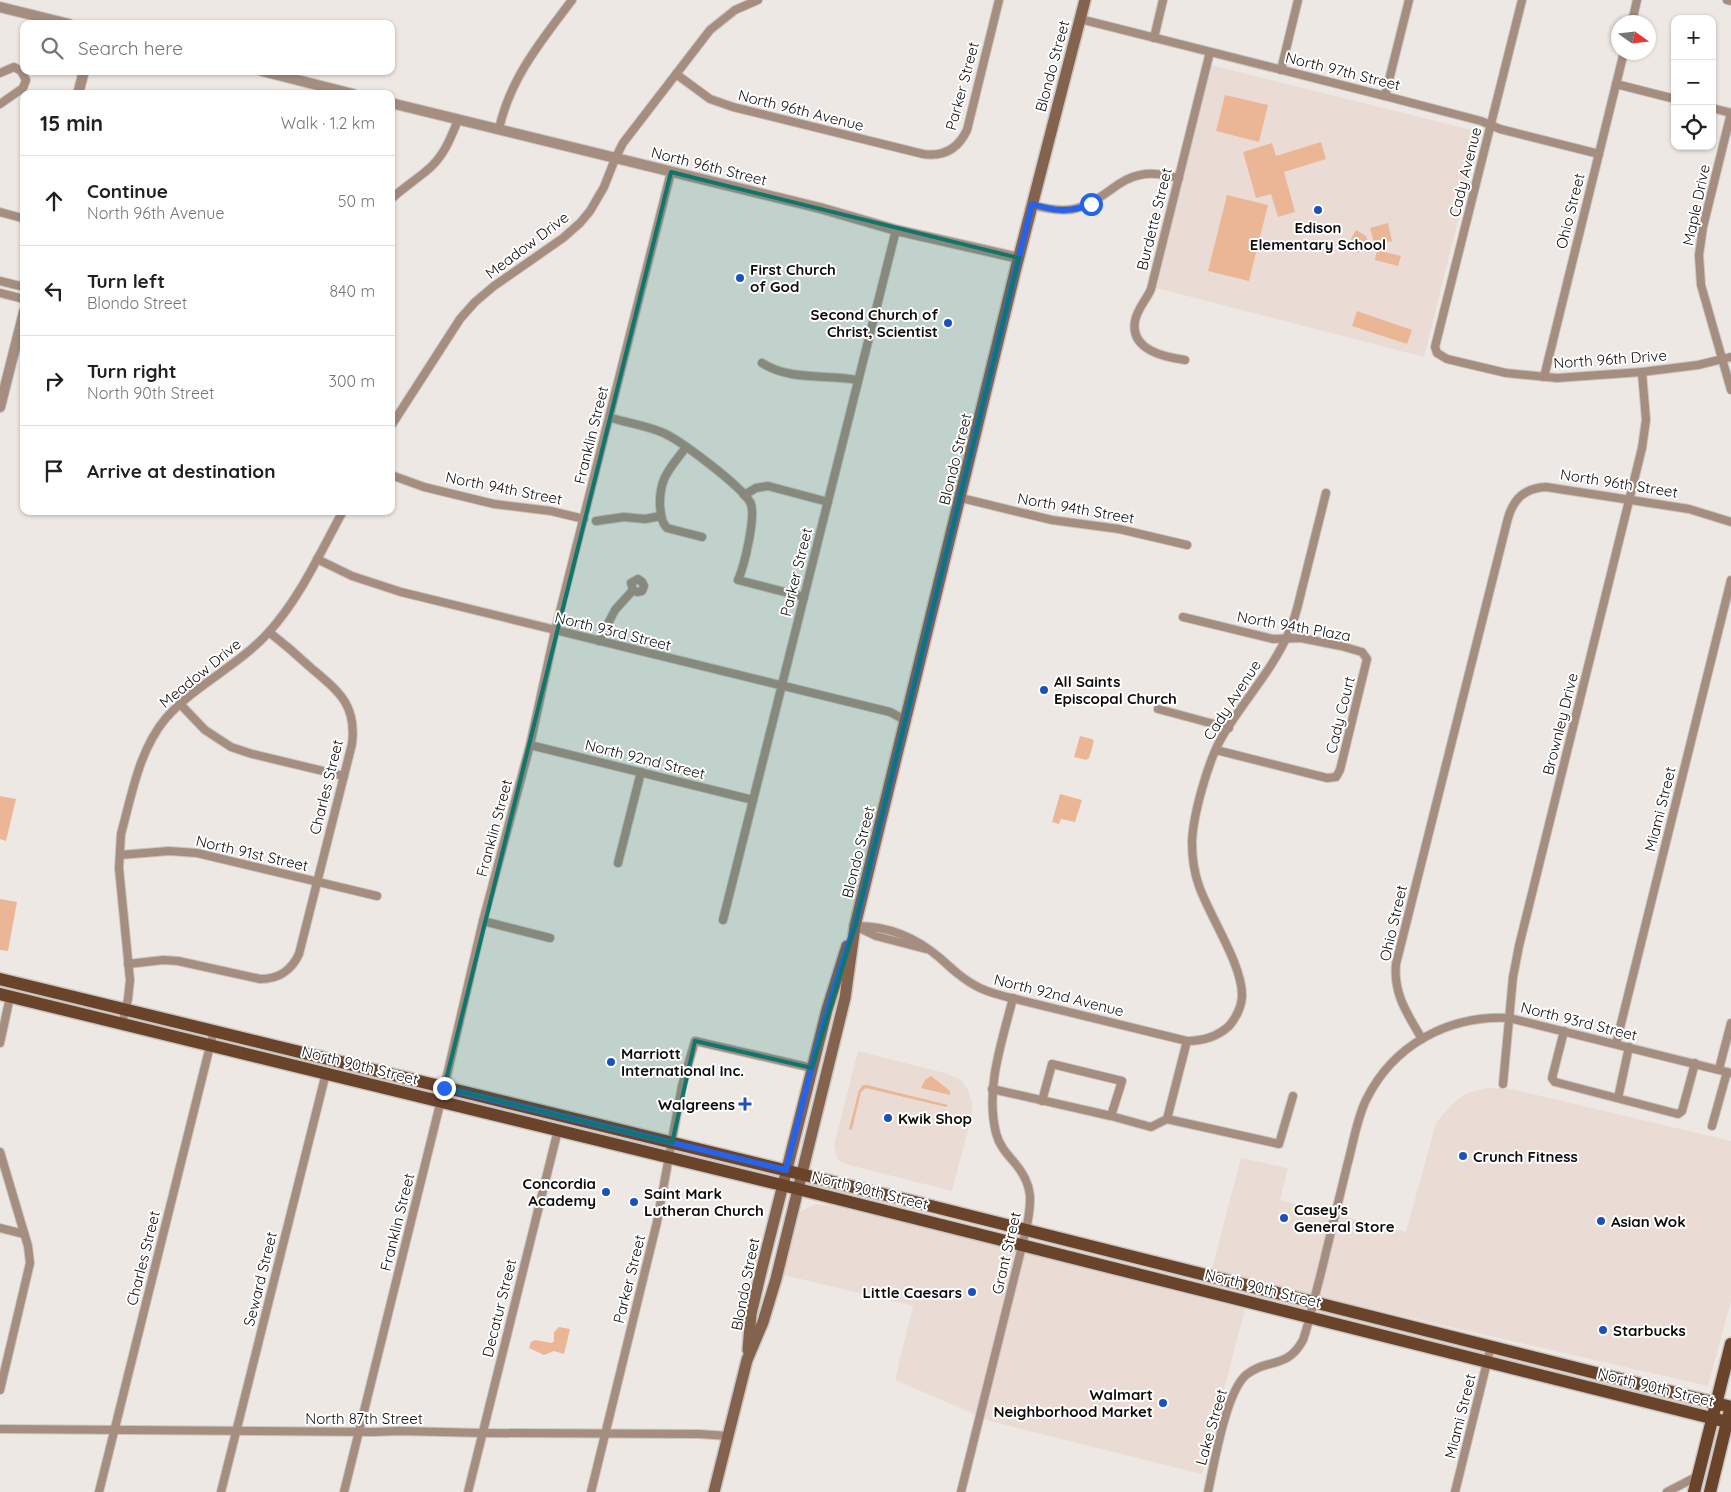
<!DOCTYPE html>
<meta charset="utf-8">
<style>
body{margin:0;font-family:Quicksand,sans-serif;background:#f2f2f2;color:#202124}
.controls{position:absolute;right:15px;top:15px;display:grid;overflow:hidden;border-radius:10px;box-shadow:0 1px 4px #0004}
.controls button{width:45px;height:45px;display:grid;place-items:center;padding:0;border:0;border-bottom:1px solid #e0e0e0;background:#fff;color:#202124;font:25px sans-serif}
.compass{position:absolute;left:1611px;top:15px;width:45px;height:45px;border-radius:50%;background:#fff;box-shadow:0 1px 4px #0004;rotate:104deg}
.stop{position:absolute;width:15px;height:15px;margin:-11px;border:4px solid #2563eb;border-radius:50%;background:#fff}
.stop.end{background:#2563eb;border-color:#fff;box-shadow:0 1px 5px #0008}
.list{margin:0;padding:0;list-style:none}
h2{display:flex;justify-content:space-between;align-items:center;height:65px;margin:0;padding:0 20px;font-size:21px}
h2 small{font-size:16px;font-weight:400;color:#757577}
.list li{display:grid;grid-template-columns:32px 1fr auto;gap:15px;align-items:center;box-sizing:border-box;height:90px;padding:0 20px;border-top:1px solid #e0e0e0}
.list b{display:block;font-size:19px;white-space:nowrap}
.list p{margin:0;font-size:16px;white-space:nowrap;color:#757577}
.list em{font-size:16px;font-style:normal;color:#757577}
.icon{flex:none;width:28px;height:28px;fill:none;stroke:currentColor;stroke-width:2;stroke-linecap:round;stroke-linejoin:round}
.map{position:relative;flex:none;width:1731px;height:1492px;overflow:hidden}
.search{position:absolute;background:#fff;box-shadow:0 1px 4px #0004;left:20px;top:20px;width:375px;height:55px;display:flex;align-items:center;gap:12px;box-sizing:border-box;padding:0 18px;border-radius:10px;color:#757577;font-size:19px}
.panel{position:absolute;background:#fff;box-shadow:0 1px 4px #0004;left:20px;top:90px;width:375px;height:425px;border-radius:10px}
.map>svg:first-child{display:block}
</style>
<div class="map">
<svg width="1731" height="1492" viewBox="0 0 1731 1492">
<rect width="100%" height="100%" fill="#eee8e4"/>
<!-- built -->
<g fill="#eadcd4">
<path d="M1211,65L1480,132L1424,357L1156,288Z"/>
<path d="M858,1051L945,1073L961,1080L968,1090L972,1103V1114L952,1191L845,1164L838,1160L834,1146Z"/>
<path d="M1487,1088L1511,1089L1731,1141V1301L1708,1386L1211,1272L1241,1158L1288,1168L1280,1200L1406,1232L1436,1123L1451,1105L1467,1093Z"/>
<path d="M815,1204L834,1206L1245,1309L1202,1474L990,1421L895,1380L913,1306L784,1275L800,1212Z"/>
</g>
<!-- green -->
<g fill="#ebb696">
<path d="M1225,95L1268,105L1259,142L1216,131Z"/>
<path d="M1321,142L1326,159L1284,172L1295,212L1278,217L1271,194L1256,198L1243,152L1272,143L1276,156Z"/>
<path d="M1227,195L1268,205L1249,281L1208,271Z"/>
<path d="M1388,223L1392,241L1375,246L1370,228Z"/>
<path d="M1356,230L1366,236L1368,242L1367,247L1358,253L1352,248L1351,239Z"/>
<path d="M1377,250L1401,256L1398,266L1375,260Z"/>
<path d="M1357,311L1412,330L1407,344L1352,326Z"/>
<path d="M1080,736L1092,739L1094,741L1089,758L1086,760L1074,757Z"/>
<path d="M1060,794L1082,800L1075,822L1061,819L1059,824L1052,822Z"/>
<path d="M0,796L16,799L6,841L0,839Z"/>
<path d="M0,899L17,902L8,951L0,950Z"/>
<path d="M931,1076L950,1091V1095L921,1088L925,1080Z"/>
<path d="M863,1085H867L948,1105L946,1107L866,1088L861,1092L852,1129L850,1130L849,1129L859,1090Z"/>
<path d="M559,1327L570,1329L564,1354L554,1351L544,1355L529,1348L531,1342L535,1340L552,1343L554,1341V1332Z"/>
</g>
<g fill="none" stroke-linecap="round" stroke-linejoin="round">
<defs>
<g id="minor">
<path d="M1522,0L1435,347L1437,353L1447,359L1506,373L1557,378L1642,372L1698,365L1731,357"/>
<path d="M1727,0L1731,1"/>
<path d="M1080,19L1385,96L1481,121L1500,129L1599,154"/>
<path d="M1632,22L1637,0"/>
<path d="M1154,38L1163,0"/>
<path d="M1281,70L1298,0"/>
<path d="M0,73L14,67L21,71L26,80L23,88L0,104"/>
<path d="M676,74L710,99L733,107L923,154C943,157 958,149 967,130L999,0"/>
<path d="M1616,84L1675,99"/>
<path d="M1385,96L1409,0"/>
<path d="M1712,108L1731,113"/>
<path d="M1731,113L1703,227L1699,255L1701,285L1731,390"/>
<path d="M499,129C510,78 542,40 572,0"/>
<path d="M391,199C402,189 414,181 425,172C443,158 450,140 458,120"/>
<path d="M1032,205C1066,214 1080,212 1109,191C1118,184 1128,177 1140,175C1153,172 1166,175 1179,178"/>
<path d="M0,212L22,218"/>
<path d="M0,281L24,287"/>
<path d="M0,293L24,299"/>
<path d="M1185,360C1164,357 1130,350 1135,321C1137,309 1147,299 1151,289L1210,52"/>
<path d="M762,363C790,381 826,374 858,380"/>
<path d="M1544,377L1624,52"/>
<path d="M609,417C626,423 644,425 661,432C678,438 741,486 750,502C757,514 744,567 738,580L804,597"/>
<path d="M391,426L460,319L475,302L494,286L563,238L580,223L590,211L604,187L615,159L623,143L710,30L735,10L758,0"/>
<path d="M686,447C670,469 659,477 660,506C661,514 661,522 667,528L702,537"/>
<path d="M391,475L424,487L494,504L551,511L584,519"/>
<path d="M744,495L756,488L768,486L828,502"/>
<path d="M961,498L1052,520L1119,529L1187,545"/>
<path d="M596,521L624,517L645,519L661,516"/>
<path d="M317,559L352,576L401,592L890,712L905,720"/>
<path d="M1183,617L1273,639L1301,638L1341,646L1362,652L1367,659L1340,770L1336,777L1327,778L1216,750"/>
<path d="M599,641L615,610L633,590L631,583L638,579L642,582L644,586L642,591L637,592L633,590"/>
<path d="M181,705L205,730L231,747L252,754L344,776"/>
<path d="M1158,709L1229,728"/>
<path d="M530,745L753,800"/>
<path d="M120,855L169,851L197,853L377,896"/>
<path d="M618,863L641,772"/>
<path d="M723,920L896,230"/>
<path d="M483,921L550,938"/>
<path d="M855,926C889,926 915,937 940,958C952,969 964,980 978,987C987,992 997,994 1007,997L1187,1041C1203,1041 1217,1037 1229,1026C1236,1018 1242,1006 1242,995C1242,964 1210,917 1199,886C1194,872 1192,857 1192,842C1193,815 1208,761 1222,737C1243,701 1272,671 1289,632C1297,615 1300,595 1305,577C1312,549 1319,521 1326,493"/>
<path d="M857,927L876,936L926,949"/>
<path d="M128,964L163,960L178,961L260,979C279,979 291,971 299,954L352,744C357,704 338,691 310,667C297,655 283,643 269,632"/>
<path d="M122,1024L128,999L130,980L119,868L121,834C132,794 139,750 166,718C195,685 238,666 268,633C300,598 320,553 343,511"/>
<path d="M1564,1031L1552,1078L1555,1082L1678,1114L1682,1111L1695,1063"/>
<path d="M1422,1039C1408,1015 1393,994 1396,964L1508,518C1514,498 1525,488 1546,487L1689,509L1731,522"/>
<path d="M1187,1041L1167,1119L1279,1144L1293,1096"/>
<path d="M0,1043L10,997"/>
<path d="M1616,1044L1731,580"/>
<path d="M1719,1069L1731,1023"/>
<path d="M1503,1084L1513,977L1519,946L1642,448L1646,420L1642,372"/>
<path d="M992,1089L1111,1116L1151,1127L1167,1119"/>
<path d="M1618,1098L1629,1047"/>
<path d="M1042,1101L1052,1064L1122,1081L1111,1116"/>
<path d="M1712,1126L1727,1072"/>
<path d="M0,1152L28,1246L30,1263L0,1390"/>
<path d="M0,1228L24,1234"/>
<path d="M0,1429L374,1432L399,1431L482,1433L699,1434L728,1436"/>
<path d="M99,1492L214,1030"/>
<path d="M221,1492L326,1073"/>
<path d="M344,1492L444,1088L483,921L530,745L555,631L671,172"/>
<path d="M468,1492L558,1130"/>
<path d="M591,1492L657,1222L682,1086L695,1041L812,1068"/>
<path d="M961,1492L1026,1230C1032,1202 1034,1185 1014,1162C1006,1153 999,1145 996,1133C985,1088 1002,1042 1013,998"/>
<path d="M1208,1492C1214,1464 1226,1392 1246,1375C1266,1358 1287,1370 1303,1340C1310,1320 1314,1298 1320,1277C1329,1240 1338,1203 1347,1166C1353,1145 1356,1121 1366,1100C1393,1045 1448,1015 1509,1018L1731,1073"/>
<path d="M1455,1492L1491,1346"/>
<path d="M1667,1492L1698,1476"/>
</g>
<g id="tertiary">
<path d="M0,7L69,24"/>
<path d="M262,71L353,94"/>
<path d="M78,94L84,71"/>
<path d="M391,103L820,208L896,230L1019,258"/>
<path d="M0,407L24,312"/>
</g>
<g id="secondary">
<path d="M748,1350L751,1314L761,1272L827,1010L847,946"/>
<path d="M714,1492L747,1360L763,1322L776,1279L845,998L855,926L1016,268L1085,0"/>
</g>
<g id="primary">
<path d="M0,979L911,1201L1731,1407"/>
<path d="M0,994L782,1185L1731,1423"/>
<path d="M1694,1492L1731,1344"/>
<path d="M1710,1492L1729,1414"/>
</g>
</defs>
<!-- minor casing -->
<use href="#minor" stroke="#cac5c1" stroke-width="10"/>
<!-- tertiary casing -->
<use href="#tertiary" stroke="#cac5c1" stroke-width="12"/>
<!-- secondary casing -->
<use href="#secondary" stroke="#cac5c1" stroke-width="14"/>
<!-- primary casing -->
<use href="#primary" stroke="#cac5c1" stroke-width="15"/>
<!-- minor -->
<use href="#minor" stroke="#a58e80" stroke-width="8"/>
<!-- tertiary -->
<use href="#tertiary" stroke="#a58e80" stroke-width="10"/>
<!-- secondary -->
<use href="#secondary" stroke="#83624e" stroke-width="11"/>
<!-- primary -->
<use href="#primary" stroke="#6a432b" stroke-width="12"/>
</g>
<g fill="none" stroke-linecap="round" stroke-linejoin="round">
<!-- route -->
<path stroke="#2563eb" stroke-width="6" d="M444,1088L786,1170C806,1088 826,1005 855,926L1032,204C1054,211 1070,213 1091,204"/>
</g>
<!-- marked area -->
<path fill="#0f766e" fill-opacity="0.2" stroke="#0f766e" stroke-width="4" stroke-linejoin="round" d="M671,172L1019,258L855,926L812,1068L695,1041L672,1143L444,1088Z"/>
<!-- markers -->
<g fill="#1c51bd" stroke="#fff" stroke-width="2">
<circle cx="1318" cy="210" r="5"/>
<circle cx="740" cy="278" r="5"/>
<circle cx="948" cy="323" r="5"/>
<circle cx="1044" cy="690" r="5"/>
<circle cx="611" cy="1062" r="5"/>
<path d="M742.5 1096.5h5v5h5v5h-5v5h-5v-5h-5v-5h5z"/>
<circle cx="888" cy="1118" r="5"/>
<circle cx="1463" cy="1156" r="5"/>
<circle cx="606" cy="1192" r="5"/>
<circle cx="634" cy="1202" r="5"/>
<circle cx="1284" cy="1218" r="5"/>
<circle cx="1601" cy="1221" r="5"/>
<circle cx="972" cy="1292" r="5"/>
<circle cx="1603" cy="1330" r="5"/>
<circle cx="1163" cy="1403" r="5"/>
</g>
<g text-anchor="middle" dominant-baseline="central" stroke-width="4" stroke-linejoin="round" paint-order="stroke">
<!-- street labels -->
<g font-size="15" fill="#0e0c0b" stroke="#fff">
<text transform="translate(1052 66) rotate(-75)">Blondo Street</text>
<text transform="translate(1343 71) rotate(14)">North 97th Street</text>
<text transform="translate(962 86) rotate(-75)">Parker Street</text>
<text transform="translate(801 110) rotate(14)">North 96th Avenue</text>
<text transform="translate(709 166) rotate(14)">North 96th Street</text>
<text transform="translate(1465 172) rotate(-76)">Cady Avenue</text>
<text transform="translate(1696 205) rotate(-78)">Maple Drive</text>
<text transform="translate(1570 211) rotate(-76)">Ohio Street</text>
<text transform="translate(1154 219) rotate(-76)">Burdette Street</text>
<text transform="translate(527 245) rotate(-37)">Meadow Drive</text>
<text transform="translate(1610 359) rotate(-4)">North 96th Drive</text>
<text transform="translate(591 435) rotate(-76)">Franklin Street</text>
<text transform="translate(955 459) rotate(-76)">Blondo Street</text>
<text transform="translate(1619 483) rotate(9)">North 96th Street</text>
<text transform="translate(504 488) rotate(11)">North 94th Street</text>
<text transform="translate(1076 508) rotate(10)">North 94th Street</text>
<text transform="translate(796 572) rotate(-76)">Parker Street</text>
<text transform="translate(1294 626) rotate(10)">North 94th Plaza</text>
<text transform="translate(613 631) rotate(14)">North 93rd Street</text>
<text transform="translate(200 673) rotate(-39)">Meadow Drive</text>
<text transform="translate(1232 700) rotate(-57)">Cady Avenue</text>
<text transform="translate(1340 715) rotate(-76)">Cady Court</text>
<text transform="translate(1560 724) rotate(-76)">Brownley Drive</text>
<text transform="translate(645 759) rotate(14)">North 92nd Street</text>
<text transform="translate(326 787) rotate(-76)">Charles Street</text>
<text transform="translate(1660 809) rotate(-76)">Miami Street</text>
<text transform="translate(494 828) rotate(-75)">Franklin Street</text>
<text transform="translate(858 852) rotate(-76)">Blondo Street</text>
<text transform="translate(252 853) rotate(13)">North 91st Street</text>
<text transform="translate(1393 923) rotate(-77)">Ohio Street</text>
<text transform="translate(1059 995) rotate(14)">North 92nd Avenue</text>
<text transform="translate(1579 1021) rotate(14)">North 93rd Street</text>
<text transform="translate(360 1065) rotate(14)">North 90th Street</text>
<text transform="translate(870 1190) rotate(14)">North 90th Street</text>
<text transform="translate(397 1222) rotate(-76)">Franklin Street</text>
<text transform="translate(1006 1253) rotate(-77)">Grant Street</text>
<text transform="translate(143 1258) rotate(-76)">Charles Street</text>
<text transform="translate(260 1279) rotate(-76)">Seward Street</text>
<text transform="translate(629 1279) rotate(-76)">Parker Street</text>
<text transform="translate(745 1284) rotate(-79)">Blondo Street</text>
<text transform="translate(1263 1288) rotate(14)">North 90th Street</text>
<text transform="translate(499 1308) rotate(-76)">Decatur Street</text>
<text transform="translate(1656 1387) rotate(14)">North 90th Street</text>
<text transform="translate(1460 1416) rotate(-76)">Miami Street</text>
<text x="364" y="1418">North 87th Street</text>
<text transform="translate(1211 1427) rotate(-74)">Lake Street</text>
</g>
<!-- poi labels -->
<g font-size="15" font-weight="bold" fill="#0e0c0b" stroke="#fff" text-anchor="start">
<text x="1318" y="227" text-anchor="middle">Edison<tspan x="1318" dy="17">Elementary School</tspan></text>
<text x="750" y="269">First Church<tspan x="750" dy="17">of God</tspan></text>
<text x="938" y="314" text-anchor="end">Second Church of<tspan x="938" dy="17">Christ, Scientist</tspan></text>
<text x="1054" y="681">All Saints<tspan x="1054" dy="17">Episcopal Church</tspan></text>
<text x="621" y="1053">Marriott<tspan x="621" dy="17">International Inc.</tspan></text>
<text x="735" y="1104" text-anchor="end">Walgreens</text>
<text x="898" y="1118">Kwik Shop</text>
<text x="1473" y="1156">Crunch Fitness</text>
<text x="596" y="1183" text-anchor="end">Concordia<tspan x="596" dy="17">Academy</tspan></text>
<text x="644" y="1193">Saint Mark<tspan x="644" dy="17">Lutheran Church</tspan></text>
<text x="1294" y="1209">Casey's<tspan x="1294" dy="17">General Store</tspan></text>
<text x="1611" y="1221">Asian Wok</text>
<text x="962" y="1292" text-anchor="end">Little Caesars</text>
<text x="1613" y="1330">Starbucks</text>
<text x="1153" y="1394" text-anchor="end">Walmart<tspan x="1153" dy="17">Neighborhood Market</tspan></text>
</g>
</g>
</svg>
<div class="controls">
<button>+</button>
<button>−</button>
<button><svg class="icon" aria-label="locate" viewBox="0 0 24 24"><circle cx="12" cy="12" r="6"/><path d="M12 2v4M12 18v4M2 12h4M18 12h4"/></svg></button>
</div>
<svg class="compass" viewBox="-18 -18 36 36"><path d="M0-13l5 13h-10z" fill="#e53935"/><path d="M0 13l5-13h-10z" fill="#757577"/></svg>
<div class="stop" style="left:1091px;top:204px"></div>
<div class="stop end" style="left:444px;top:1088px"></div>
<div class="search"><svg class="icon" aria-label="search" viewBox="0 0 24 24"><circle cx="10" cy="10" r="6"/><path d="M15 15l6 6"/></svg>Search here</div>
<section class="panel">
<h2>15 min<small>Walk · 1.2 km</small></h2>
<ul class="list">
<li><svg class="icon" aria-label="ahead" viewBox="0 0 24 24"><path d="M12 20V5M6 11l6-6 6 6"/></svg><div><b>Continue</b><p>North 96th Avenue</p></div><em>50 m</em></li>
<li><svg class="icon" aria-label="left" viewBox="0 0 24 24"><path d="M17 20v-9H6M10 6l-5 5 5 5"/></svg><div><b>Turn left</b><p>Blondo Street</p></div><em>840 m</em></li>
<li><svg class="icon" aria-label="right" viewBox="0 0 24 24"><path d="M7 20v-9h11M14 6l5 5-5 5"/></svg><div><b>Turn right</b><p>North 90th Street</p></div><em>300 m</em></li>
<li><svg class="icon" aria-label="arrive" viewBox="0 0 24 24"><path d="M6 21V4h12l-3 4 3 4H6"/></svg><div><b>Arrive at destination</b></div></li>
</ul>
</section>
</div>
